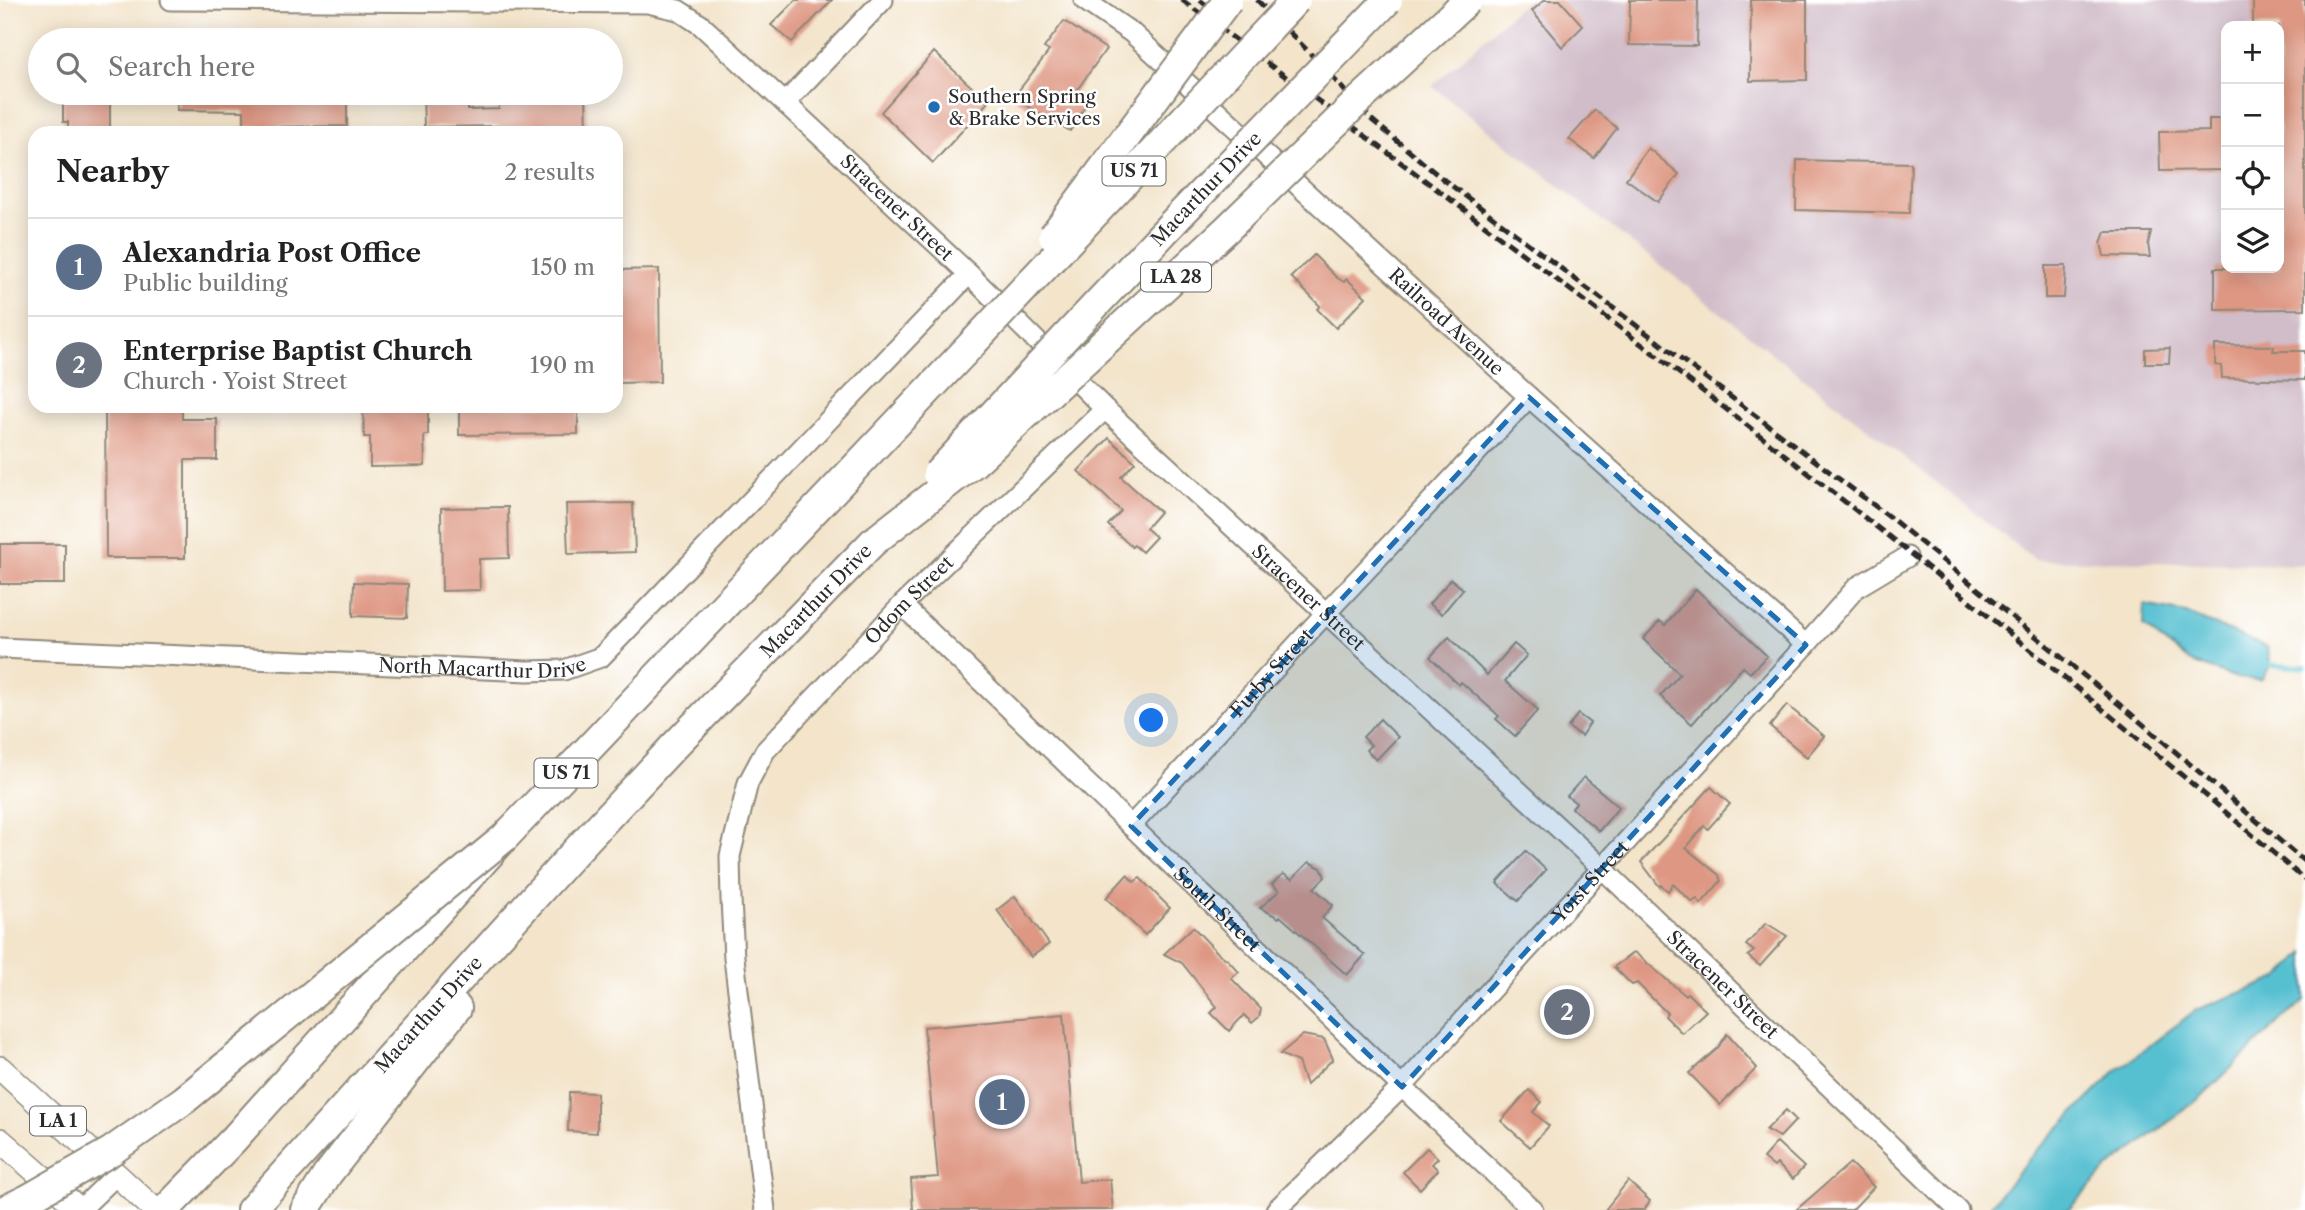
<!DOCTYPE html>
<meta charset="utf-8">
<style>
body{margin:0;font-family:"Libre Caslon Text",serif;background:#f2f2f2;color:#222}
.controls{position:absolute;right:21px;top:21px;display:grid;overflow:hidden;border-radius:14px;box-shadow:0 4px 18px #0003}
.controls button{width:63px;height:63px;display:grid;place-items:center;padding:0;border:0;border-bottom:2px solid #e0e0e0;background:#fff;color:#222;font:35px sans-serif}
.you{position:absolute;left:1152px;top:721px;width:24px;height:24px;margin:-18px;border:5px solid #fff;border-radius:50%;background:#1a73e8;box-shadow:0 0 0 10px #1a73e833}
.badge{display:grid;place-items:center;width:46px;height:46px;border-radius:50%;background:#1f6fb2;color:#fff;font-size:23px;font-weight:700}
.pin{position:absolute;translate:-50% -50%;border:4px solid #fff;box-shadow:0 2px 7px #0006}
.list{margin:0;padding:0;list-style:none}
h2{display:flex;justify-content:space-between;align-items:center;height:91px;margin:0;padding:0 28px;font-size:30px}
h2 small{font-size:23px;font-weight:400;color:#767676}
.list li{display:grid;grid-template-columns:46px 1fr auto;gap:21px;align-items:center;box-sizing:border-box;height:98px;padding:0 28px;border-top:2px solid #e0e0e0}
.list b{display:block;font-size:26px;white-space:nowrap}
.list p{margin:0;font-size:23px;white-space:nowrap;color:#767676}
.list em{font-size:23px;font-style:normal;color:#767676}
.icon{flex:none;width:38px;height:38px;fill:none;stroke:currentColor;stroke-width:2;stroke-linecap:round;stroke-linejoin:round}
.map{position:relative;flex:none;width:2305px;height:1210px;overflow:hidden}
.search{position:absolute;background:#fff;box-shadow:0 4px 18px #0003;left:28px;top:28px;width:595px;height:77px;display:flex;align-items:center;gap:18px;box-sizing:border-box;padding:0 24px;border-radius:38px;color:#767676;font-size:26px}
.panel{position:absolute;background:#fff;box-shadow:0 4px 18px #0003;left:28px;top:126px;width:595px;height:287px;border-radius:21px}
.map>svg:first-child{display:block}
</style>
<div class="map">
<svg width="2305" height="1210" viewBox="0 0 2305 1210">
<rect width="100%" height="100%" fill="#fff"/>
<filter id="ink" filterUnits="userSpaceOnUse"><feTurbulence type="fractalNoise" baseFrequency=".0143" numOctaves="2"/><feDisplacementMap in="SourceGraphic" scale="14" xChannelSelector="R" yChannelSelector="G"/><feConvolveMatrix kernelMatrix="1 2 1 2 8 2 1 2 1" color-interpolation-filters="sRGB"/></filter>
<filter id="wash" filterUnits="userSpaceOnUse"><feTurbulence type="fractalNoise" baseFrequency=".00686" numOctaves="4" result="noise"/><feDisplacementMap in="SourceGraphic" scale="28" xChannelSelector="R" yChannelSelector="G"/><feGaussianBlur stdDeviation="1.57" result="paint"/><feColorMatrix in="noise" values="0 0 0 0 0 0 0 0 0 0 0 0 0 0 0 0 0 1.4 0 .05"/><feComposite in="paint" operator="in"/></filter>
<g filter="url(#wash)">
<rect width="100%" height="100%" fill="#f3e4ca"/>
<!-- industrial -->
<path fill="#d1bdc9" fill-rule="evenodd" d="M1527,0H2305V565L2035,560L1432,86ZM2226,26H2279V268H2226Z"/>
<!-- water -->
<g fill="#56c0d1" stroke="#40767e" stroke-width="2">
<path d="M2144,605L2186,613L2267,647L2271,665L2261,680L2237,678L2191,662L2143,626Z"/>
<path d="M2305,953V1000L2281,1020L2200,1098L2107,1169L2068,1210H1987L2036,1151L2114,1073L2196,1010L2279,978Z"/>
</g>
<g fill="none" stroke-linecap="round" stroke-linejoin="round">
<!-- stream -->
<path stroke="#56c0d1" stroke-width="5" d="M2271,665L2305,667"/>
</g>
<g id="blocks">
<!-- building -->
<g fill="#de9782">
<path d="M796,0H832L792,42L771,25Z"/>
<path d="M1544,0H1560L1583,26L1562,47L1532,11Z"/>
<path d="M1630,0H1698L1697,46L1629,45Z"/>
<path d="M1751,0H1807V80L1750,81Z"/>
<path d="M2253,0H2305V309L2215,310V268H2279V26H2253Z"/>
<path d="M1064,21L1106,49L1075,93L1088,101L1070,131L1013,98L1049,51L1044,48Z"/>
<path d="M934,52L988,102L933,163L881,112Z"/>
<path d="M63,93H110V133H68V122H63Z"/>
<path d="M177,93H347V126L244,127V111L177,110Z"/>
<path d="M423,93H468V110L499,109V93H586L587,133H500L499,126L424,127Z"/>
<path d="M1595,110L1617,128L1594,158L1569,139Z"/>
<path d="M2209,119H2226V170L2160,171L2159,132L2209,131Z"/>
<path d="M1648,148L1679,174L1658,202L1626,179Z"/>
<path d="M1797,160L1911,163L1909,213L1796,210Z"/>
<path d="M2105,232H2151L2148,244L2150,257L2104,256L2101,243Z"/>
<path d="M1314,255L1336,277L1344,282L1347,279L1366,297L1336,328L1317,309L1320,306L1291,277Z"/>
<path d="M2045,266H2066L2064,298H2045Z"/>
<path d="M659,269L660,382L616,383V270Z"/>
<path d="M2215,345L2274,346L2273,351H2305V380L2222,378L2221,366L2215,365Z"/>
<path d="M2170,348L2169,363H2145V349Z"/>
<path d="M105,406H182V419H217V460H185V558H106Z"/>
<path d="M363,406H428V435H424L425,466L370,467V437H364Z"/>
<path d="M459,406H578V434L459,435Z"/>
<path d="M1109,438L1135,462L1121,477L1160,512L1146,528L1156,537L1142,552L1134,545L1132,547L1108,525L1121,511L1078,471Z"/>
<path d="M633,503L635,552L568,554L566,504Z"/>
<path d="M508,507L509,558L479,559L480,590L442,591L441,508Z"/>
<rect x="0" y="544" width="65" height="40"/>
<path d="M1451,579L1463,589L1442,614L1429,604Z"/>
<path d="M354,582L408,584L407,618L353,616Z"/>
<path d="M1696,589L1767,656L1750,673L1743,667L1692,724L1660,696L1680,674L1643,639L1660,621L1665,625Z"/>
<path d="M1449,637L1487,675L1514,644L1527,655L1505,681L1538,710L1515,736L1496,719L1499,716L1461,682L1459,685L1430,657Z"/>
<path d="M1787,705L1824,736L1807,757L1770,726Z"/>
<path d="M1578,714L1590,723L1581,736L1568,727Z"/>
<path d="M1380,719L1398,737L1376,760L1366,750L1371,745L1363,737Z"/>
<path d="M1584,777L1619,807L1599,831L1572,808L1576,803L1567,796Z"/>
<path d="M1711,787L1730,804L1708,829L1704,826L1686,848L1719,875L1721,881L1701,904L1697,899L1692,902L1673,884L1668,891L1661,885L1660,887L1641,862Z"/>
<path d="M1526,851L1546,870L1518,901L1497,883Z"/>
<path d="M1309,862L1321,868L1325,877L1314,888L1333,905L1322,918L1365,955L1347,975L1280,916L1279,918L1260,908L1279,891L1272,884L1283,874L1292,879Z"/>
<path d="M1127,875L1134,882L1140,878L1170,908L1145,935L1106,898Z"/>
<path d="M1015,896L1049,944L1031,957L997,910Z"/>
<path d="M1766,923L1787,936L1760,966L1748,956L1754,951L1746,945Z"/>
<path d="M1193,927L1218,953L1228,960L1239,972L1231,978L1261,1009L1259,1017L1252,1023L1244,1015L1229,1031L1211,1013L1217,1007L1182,963L1164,954Z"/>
<path d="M1634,952L1685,995L1687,993L1706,1011L1682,1033L1665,1016L1667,1013L1637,983L1632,985L1614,967Z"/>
<path d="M1064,1014L1079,1182L1110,1179L1113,1210H913L911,1179L938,1177L924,1027Z"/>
<path d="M1727,1034L1757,1068L1720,1105L1689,1073L1717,1049Z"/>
<path d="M1303,1035L1324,1039L1333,1059L1306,1085L1298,1062L1280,1054Z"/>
<path d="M1529,1090L1542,1102L1533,1112L1549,1126L1530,1147L1501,1121Z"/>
<path d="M569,1092L597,1093V1133L568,1131Z"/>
<path d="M1786,1110L1796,1120L1780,1137L1766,1130Z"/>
<path d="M1777,1142L1804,1167L1793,1179L1777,1164L1774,1167L1763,1158Z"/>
<path d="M1427,1148L1438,1158L1432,1164L1438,1170L1420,1189L1403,1172Z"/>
<path d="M1850,1163L1874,1187L1852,1210H1796Z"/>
<path d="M1628,1181L1650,1201L1644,1210H1605Z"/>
</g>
</g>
</g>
<g filter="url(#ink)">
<use href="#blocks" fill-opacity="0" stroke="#8f887a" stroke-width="2"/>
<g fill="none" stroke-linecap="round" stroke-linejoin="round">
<defs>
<g id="minor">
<path id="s1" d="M171,0L648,3L678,10L701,25L969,274L1105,409L1603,869L1958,1210"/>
<path id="s2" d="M1084,0L1132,33L1529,397L1806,645"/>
<path d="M785,103L883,0"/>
<path id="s3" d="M902,605L1402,1087L1533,1210"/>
<path id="s4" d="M0,648L527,671L564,670L601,657L969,274"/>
<path id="s5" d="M1131,826L1325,614L1529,397"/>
<path d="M80,1210L116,1175"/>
<path id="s6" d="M765,1210L734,958L731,899L730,856L748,783L765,751L902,605L1105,409"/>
<path id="s7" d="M1276,1210L1402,1087L1806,645L1857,587L1907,557"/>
</g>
<g id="major">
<path d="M0,1068L155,1210"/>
<path d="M0,1140L80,1210"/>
</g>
<g id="highway">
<path d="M5,1210L28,1199"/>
<path d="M165,1210L234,1139L504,838L974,342"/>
<path id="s8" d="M251,1210L574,853L674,746L873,542"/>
<path d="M305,1210L327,1175L457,1008"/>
</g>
</defs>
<!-- minor casing -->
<use href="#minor" stroke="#8f887a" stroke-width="23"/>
<!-- major casing -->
<use href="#major" stroke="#8f887a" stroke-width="26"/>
<!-- highway casing -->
<use href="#highway" stroke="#8f887a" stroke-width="32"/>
<!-- minor -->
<use href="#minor" stroke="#fff" stroke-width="19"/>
<!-- major -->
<use href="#major" stroke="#fff" stroke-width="23"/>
<!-- highway -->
<use href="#highway" stroke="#fff" stroke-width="28"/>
<!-- rail -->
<g stroke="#2b2b2b" stroke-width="5" stroke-dasharray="10 5" stroke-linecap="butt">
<path d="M1182,0C1564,282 1945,569 2305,880"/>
<path d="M1200,0L1221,18"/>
<path d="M1257,0L1307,50L1372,120L1439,176L1892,519L2131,714L2305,862"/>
</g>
<defs>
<g id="highway-bridge">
<path d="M1053,236L1228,0"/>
<path d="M974,342L1296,0"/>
<path id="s9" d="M937,474L1181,214L1388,0"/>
<path d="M873,542L974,463L1227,229L1354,105L1468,0"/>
<path d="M28,1199L110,1152L184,1100L504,838"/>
</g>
</defs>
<!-- highway-bridge casing -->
<use href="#highway-bridge" stroke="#8f887a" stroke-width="32" stroke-linecap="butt"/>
<!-- highway-bridge -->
<use href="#highway-bridge" stroke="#fff" stroke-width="28"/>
</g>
</g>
<!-- marked area -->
<path fill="#1f6fb2" fill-opacity="0.2" stroke="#1f6fb2" stroke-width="5" stroke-dasharray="14 9" stroke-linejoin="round" d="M1529,397L1806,645L1402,1087L1131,826Z"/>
<!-- markers -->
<circle fill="#1f6fb2" stroke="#fff" stroke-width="2.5" cx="934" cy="107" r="7"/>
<g text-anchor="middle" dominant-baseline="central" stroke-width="5" stroke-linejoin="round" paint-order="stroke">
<!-- shield labels -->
<g fill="#fff" stroke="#6b6b6b" stroke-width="2">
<rect x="1102.5" y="156.5" width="63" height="29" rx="5"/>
<rect x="1141" y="262.5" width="70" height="29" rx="5"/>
<rect x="534.5" y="758.5" width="63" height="29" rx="5"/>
<rect x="30" y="1106.5" width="56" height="29" rx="5"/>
</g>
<g font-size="18" font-weight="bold" fill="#2b2b2b">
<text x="1134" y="171">US 71</text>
<text x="1176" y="277">LA 28</text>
<text x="566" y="773">US 71</text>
<text x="58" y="1121">LA 1</text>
</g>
<!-- poi labels -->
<g font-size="19" fill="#2b2b2b" stroke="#fff" text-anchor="start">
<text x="948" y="96">Southern Spring<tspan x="948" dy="22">&amp; Brake Services</tspan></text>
</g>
<!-- street labels -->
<g font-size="19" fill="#2b2b2b" stroke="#fff">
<text stroke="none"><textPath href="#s9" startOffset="392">Macarthur Drive</textPath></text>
<text stroke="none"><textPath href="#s1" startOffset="803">Stracener Street</textPath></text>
<text stroke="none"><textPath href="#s2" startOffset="485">Railroad Avenue</textPath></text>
<text stroke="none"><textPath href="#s1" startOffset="1370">Stracener Street</textPath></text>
<text stroke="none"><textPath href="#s8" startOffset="831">Macarthur Drive</textPath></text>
<text stroke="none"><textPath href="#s6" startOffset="676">Odom Street</textPath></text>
<text stroke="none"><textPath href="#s4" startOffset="483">North Macarthur Drive</textPath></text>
<text stroke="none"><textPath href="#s5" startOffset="208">Furby Street</textPath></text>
<text stroke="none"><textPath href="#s7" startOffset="455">Yoist Street</textPath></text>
<text stroke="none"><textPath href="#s3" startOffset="438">South Street</textPath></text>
<text stroke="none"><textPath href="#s1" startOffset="1937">Stracener Street</textPath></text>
<text stroke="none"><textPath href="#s8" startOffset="264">Macarthur Drive</textPath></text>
</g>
</g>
</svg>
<div class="controls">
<button>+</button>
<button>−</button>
<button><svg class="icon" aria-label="locate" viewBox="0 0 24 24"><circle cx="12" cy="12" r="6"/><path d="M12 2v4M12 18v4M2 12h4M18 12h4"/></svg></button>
<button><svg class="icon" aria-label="layers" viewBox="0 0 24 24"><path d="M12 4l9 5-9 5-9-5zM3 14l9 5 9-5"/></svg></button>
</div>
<div class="you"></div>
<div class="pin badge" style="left:1002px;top:1102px;background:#5c6f8a">1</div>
<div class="pin badge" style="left:1567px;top:1012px;background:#6b7280">2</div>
<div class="search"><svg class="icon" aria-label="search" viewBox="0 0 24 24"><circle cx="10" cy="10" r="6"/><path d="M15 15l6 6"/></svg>Search here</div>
<section class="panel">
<h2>Nearby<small>2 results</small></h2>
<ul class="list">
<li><span class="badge" style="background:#5c6f8a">1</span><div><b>Alexandria Post Office</b><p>Public building</p></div><em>150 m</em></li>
<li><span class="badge" style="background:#6b7280">2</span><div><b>Enterprise Baptist Church</b><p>Church · Yoist Street</p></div><em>190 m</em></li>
</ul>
</section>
</div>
